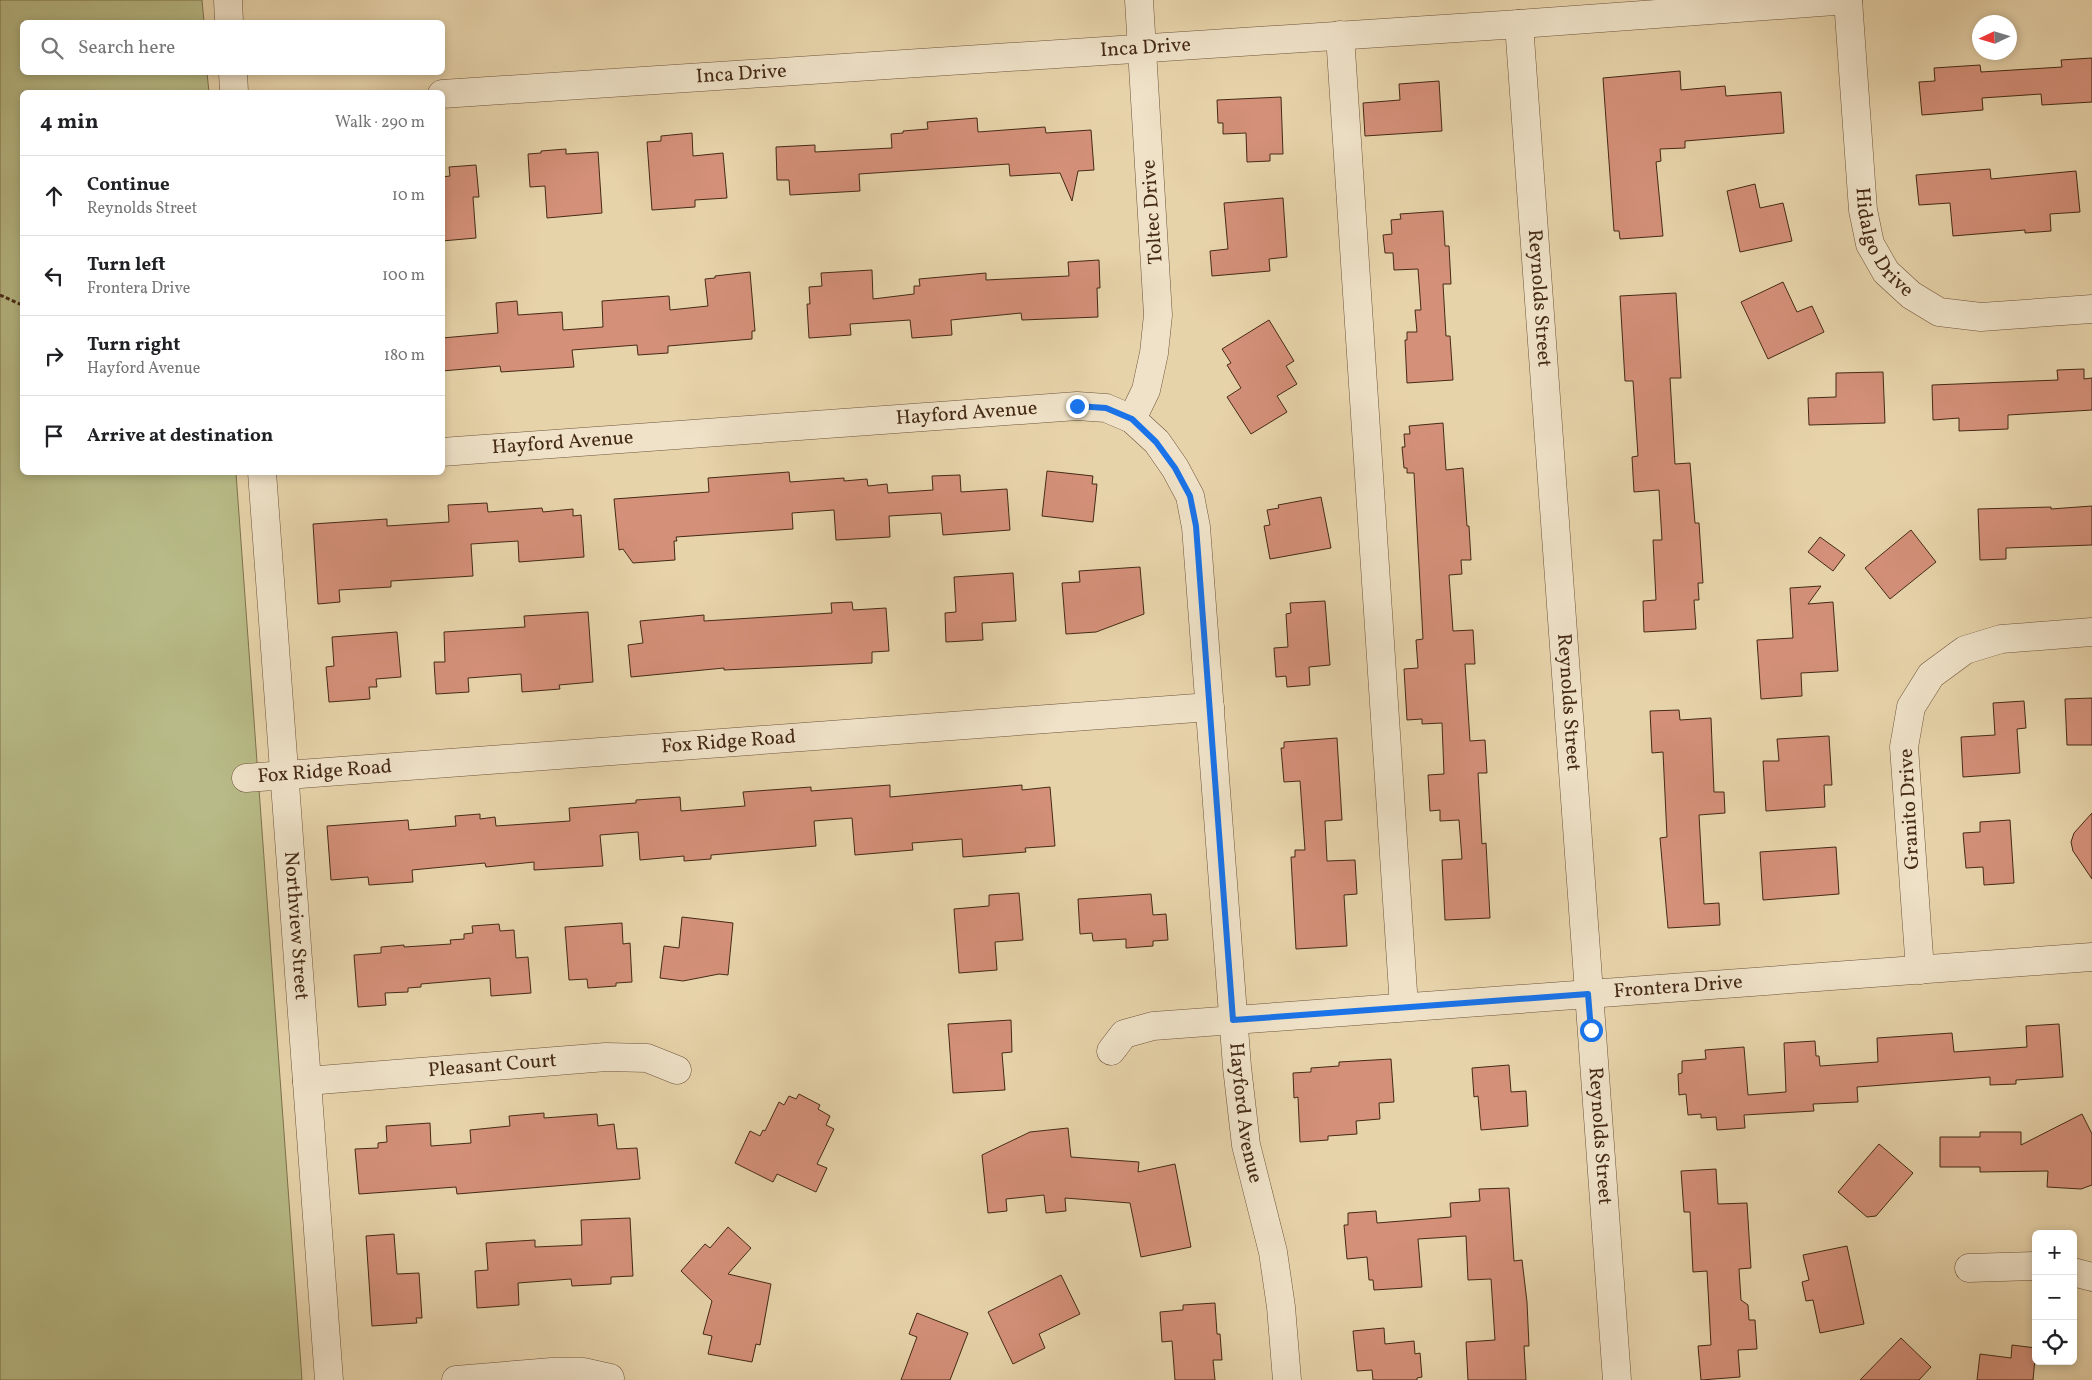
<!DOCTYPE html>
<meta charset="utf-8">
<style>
body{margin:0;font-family:Vollkorn,serif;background:#f2f2f2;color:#202124}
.controls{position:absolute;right:15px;bottom:15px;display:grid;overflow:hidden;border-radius:8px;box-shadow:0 2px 8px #0003}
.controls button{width:45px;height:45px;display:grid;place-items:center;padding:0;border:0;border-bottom:1px solid #e0e0e0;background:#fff;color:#202124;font:25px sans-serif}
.compass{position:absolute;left:1972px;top:15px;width:45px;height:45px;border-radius:50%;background:#fff;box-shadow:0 2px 8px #0003;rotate:266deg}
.stop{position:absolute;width:15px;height:15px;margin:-11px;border:4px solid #1a73e8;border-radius:50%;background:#fff}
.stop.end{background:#1a73e8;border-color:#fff;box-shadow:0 1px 5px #0008}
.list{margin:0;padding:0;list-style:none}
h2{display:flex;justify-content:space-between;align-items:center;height:65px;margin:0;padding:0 20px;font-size:21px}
h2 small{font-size:16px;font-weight:400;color:#757577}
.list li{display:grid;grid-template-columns:32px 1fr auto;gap:15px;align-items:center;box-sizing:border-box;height:80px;padding:0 20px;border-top:1px solid #e0e0e0}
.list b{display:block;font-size:19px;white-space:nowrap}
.list p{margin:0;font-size:16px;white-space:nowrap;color:#757577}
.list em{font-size:16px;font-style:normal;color:#757577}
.icon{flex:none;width:28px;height:28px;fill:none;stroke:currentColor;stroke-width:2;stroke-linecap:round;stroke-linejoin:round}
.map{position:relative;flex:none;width:2092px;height:1380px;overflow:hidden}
.search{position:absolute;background:#fff;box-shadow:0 2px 8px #0003;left:20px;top:20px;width:425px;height:55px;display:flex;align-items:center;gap:12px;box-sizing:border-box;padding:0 18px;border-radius:8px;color:#757577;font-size:19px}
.panel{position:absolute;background:#fff;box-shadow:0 2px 8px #0003;left:20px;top:90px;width:425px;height:385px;border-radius:8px}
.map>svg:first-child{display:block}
</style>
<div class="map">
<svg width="2092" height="1380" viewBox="0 0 2092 1380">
<rect width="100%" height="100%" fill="#e7d3aa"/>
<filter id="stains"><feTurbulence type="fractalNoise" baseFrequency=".004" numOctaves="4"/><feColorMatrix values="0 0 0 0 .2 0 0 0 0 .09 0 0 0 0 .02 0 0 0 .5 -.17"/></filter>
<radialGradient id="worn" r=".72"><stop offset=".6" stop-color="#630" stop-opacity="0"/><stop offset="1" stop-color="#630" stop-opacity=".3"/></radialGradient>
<!-- green -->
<path fill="#b8bb87" stroke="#7e724e" d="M0,0H202L204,22H22V72L207,73L209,92H22V472L236,473L302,1380H0Z"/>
<!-- building -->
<g fill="#d49079" stroke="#452a15">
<path d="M2092,58V102L2042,105L2041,94L1982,98L1983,110L1922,115L1919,82L1935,81L1934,68L1980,65L1981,72L2062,67L2061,60Z"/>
<path d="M1680,71L1681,90L1725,86L1726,96L1781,92L1784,133L1685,141V148L1660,149L1661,161L1656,162L1663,236L1620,239L1619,231H1614L1603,78Z"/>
<path d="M1439,81L1442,131L1365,136L1363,103L1400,100L1399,84Z"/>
<path d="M1281,97L1283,154H1270V161L1247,162L1246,133L1223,134V123H1218L1217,100Z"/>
<path d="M977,118L978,132L1045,127L1046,133L1091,130L1094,170L1078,171L1072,201L1060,173L1010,176L1009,164L859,174L860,191L790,195L789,180H777L776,147L815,145V152L892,148L891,134L903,133V131L928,129L927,122Z"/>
<path d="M692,133L693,156L723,153L727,198L695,200V207L652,210L647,142L661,141V136Z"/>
<path d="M566,149V154L598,152L602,213L547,218L545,186L530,187L528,154L541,153V151Z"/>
<path d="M476,165L479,197H473L476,238L442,241V177L450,176L449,167Z"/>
<path d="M1990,169L1991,179L2076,171L2080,212L2050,214L2051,231L2025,233V230L1953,236L1950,203L1919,205L1916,175Z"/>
<path d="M1755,184L1760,208L1783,203L1792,241L1740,252L1727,191Z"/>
<path d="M1283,198L1287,257L1269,259L1270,271L1212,276L1210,251L1228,249L1224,203Z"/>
<path d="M1443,211L1445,246H1449L1451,284H1443L1446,336H1450L1453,380L1407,383L1405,340H1407V332H1417L1415,310H1421L1418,269L1394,270L1393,253H1385L1383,235L1392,234L1391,220L1401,219L1400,214Z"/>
<path d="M1099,260L1100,288H1097L1098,317L1022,320L1021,313L951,320L952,335L912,338L910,320L850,324L851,335L809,338L807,304H810L809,287L822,286L821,273L872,270L873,299L914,294V286H920L919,279L986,273V280L1069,276L1068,262Z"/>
<path d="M750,272L755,331H752V339L668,346V353L638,355L637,345L572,350L574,367L501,372L500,366L442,371V338L498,333L496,303L517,301L518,315L562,312L563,330L603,327L602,301L669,296L670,310L708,306L705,279L715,278V276Z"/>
<path d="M1783,282L1797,312L1812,306L1824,332L1768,359L1741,302Z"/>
<path d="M1676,293L1681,378H1670L1675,464L1690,463L1695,523H1699L1703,583H1698L1699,600H1694L1696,629L1644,632L1643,601L1656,600L1653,540H1662L1659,490L1634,492L1632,457L1638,456L1633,381H1625L1620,296Z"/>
<path d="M1269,320L1294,361L1286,366L1297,384L1277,396L1287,412L1251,434L1227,397L1241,388L1227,365L1231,363L1222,349Z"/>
<path d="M2084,369V379L2092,378V410L2008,415V429L1959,431V418L1933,420L1932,385L2058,380L2057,370Z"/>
<path d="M1883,372L1885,423L1809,425L1808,398L1836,397V373Z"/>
<path d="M1443,423L1446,470L1463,468L1467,526H1469L1471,560H1461L1462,574L1449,575L1453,631L1473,630L1475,664H1465L1470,741L1485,740L1487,773H1478L1482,844L1486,843L1490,918L1445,920L1442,860L1462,859L1459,820L1440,821V810L1430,811L1428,775L1444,774L1442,723L1422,724V719L1407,720L1404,669L1418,668L1416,640L1423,639L1414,473H1407V468H1404L1402,447H1405L1404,434H1410L1409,426Z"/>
<path d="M1047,471L1093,476L1092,484H1097L1093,522L1042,516Z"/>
<path d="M789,472L790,482L844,478V481L867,479L868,486L887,484L888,493L933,490L932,476L960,475L961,492L1007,489L1010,530L943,535L941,513L889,516L890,537L836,540L834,510L792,513L793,529L676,537L677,541H674L675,560L633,563L623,549L619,550L614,499L709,492L708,478Z"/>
<path d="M1321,497L1331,548L1270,559L1264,526L1270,525L1267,510L1279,508L1278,505Z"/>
<path d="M487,503L488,512L542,508L543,512L573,509V516L581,515L584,557L519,562L518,541L471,544L473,576L391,581V587L339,590L340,602L318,604L313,524L387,519V526L449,522L448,505Z"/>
<path d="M2092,506V545L2006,548V559L1980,560L1978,509L2051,507V509Z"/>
<path d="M1911,530L1936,562L1890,599L1865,568Z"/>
<path d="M1820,537L1845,555L1833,571L1808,552Z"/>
<path d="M1140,567L1144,614L1096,632L1066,634L1062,583L1080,582L1079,571Z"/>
<path d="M1013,573L1016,621L982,623L983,640L946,642L945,613L956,612L954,577Z"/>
<path d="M1821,586L1808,604L1833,602L1838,671L1801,673L1802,696L1761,699L1757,640L1793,638L1790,588Z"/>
<path d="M1325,601L1330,665L1309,667L1310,685L1287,687L1286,676L1276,677L1274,648L1288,647L1286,614L1291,613L1290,603Z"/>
<path d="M852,602L853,610L886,608L889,651L872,652V663L724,670V668L631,677L628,645L643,643L640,621L704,615V621L832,613L831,603Z"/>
<path d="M588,612L593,682L559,685L560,689L522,692L521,674L468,678L469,692L436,694L434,662H445L444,632L525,627L524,616Z"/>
<path d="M397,632L401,677L376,679L377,687H369L370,699L329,702L326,667L334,666L332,637Z"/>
<path d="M2092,698V745H2067L2065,699Z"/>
<path d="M2024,701L2026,728L2017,729L2020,773L1963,777L1961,737L1995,735L1993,703Z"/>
<path d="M1679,710L1680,720L1711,718L1714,792H1724L1725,813L1699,815L1704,904L1719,903L1720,925L1668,928L1660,838L1667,837L1663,752L1652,753L1650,711Z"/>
<path d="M1829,736L1832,785H1824L1825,807L1766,811L1763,761H1779L1777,739Z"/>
<path d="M1337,738L1342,820L1325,821L1327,861L1355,860L1357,894L1344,895L1347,946L1296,949L1291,857H1295V850H1305L1300,781L1284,782L1281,748H1284V742Z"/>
<path d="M890,785V797L1022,785V790L1050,787L1055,846L1025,848L1026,852L963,857L962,839L912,843L913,850L855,855L852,818L814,821L816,846L711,855V859L684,861V856L640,860L638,832L600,835L603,866L534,870V862L486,867L485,863L412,870L413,882L369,885L368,877L331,880L327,826L408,820L409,830L456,826L455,816L480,814V819L495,817L496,826L570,821L569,808L636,803V800L680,797L681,811L745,806L743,792L811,787V791Z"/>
<path d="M2092,813V879L2073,851L2071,842L2074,833Z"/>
<path d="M2010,820L2014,883L1984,885L1983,867L1966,868L1963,833L1980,832V822Z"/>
<path d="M1836,847L1839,894L1763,900L1760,852Z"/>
<path d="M1019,893L1023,940L995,942L997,970L959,973L954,909L989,906V895Z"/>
<path d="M1151,894L1153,915L1166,914L1168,940L1153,941V946L1126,948V939L1093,941L1092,933L1080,934L1078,899Z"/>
<path d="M682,917L733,923L728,975L719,974L683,981L660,978L664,946L679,948Z"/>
<path d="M622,923L623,944L630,943L632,982L616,983V986L588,988L587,979L569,980L565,927Z"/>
<path d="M499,924L500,931L514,930L516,958L528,957L531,993L491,996L490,978L421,984V987L408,988V992L385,993L386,1005L358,1007L354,955L381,953V947L404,945V947L451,944L450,940L464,939V934L473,933L472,926Z"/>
<path d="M1011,1020L1012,1052L1002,1053L1005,1090L953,1093L948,1024Z"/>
<path d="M2059,1024L2063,1077L2016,1080V1084L1990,1085V1077L1857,1087L1858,1102L1813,1104L1814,1111L1744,1115L1745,1128L1717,1130L1716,1117L1701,1118V1114L1688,1115L1686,1094L1679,1095L1678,1074L1682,1073V1061L1706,1059L1705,1050L1744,1047L1748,1095L1786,1092L1784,1043L1815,1041L1816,1056H1819L1820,1066L1878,1062L1877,1038L1952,1033L1954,1052L2027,1047L2026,1026Z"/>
<path d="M1391,1059L1394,1102L1379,1103L1380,1119L1356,1121L1357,1134L1328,1136V1140L1300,1142L1298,1097L1294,1098L1293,1073L1311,1072V1068L1339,1066V1062Z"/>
<path d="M1509,1065L1511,1092L1526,1091L1528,1126L1481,1130L1478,1096L1474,1097L1472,1068Z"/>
<path d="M799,1094L820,1105L818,1109L830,1116L826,1125L834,1129L817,1164L827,1168L816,1192L777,1174L773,1182L735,1163L750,1131L760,1136L763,1130L765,1131L779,1102L784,1105L789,1096L796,1099Z"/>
<path d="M544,1113V1118L597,1114L598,1126L614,1124L617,1149L637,1148L640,1179L457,1194L456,1187L359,1194L355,1149L378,1148V1143L387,1142L386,1126L430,1123L431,1146L471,1143L470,1130L510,1126L509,1116Z"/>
<path d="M2082,1114L2092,1134V1185L2081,1189L2047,1187L2048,1171L1980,1172V1167H1940V1137H1980V1132H2021V1145Z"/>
<path d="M1068,1128L1071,1157L1139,1162L1138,1172L1175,1164L1191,1247L1141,1257L1130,1203L1065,1198L1066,1211L1046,1213L1044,1195L1006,1199L1007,1211L988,1213L982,1155L1030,1132Z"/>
<path d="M1879,1144L1913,1173L1876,1216L1867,1217L1838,1192Z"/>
<path d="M1716,1169L1718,1204L1747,1203L1751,1268L1739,1269L1741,1300L1748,1305L1749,1320H1755L1757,1349L1738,1350L1740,1377L1701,1380L1698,1346L1711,1345L1707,1271L1693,1272L1690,1212H1684L1681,1171Z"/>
<path d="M1509,1188L1514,1261L1522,1260L1527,1302L1529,1346H1524L1526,1380H1468L1466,1342L1495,1340L1491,1279L1468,1280L1466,1236L1418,1239L1422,1287L1374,1290L1373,1280H1369L1367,1257L1347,1259L1344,1225H1348V1213L1376,1211L1377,1223L1451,1217L1450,1203L1480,1201L1479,1189Z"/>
<path d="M630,1218L633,1276L611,1277V1284L572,1286L571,1279L518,1283L519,1305L477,1308L475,1271L488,1270L486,1243L535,1240V1247L582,1245L581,1220Z"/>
<path d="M728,1227L751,1248L728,1274L771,1284L760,1345L756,1344L752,1362L708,1354L712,1336L703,1334L712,1301L681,1271L705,1244L710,1248Z"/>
<path d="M394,1234L397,1274L419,1273L422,1318H416L417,1323L372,1326L366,1236Z"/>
<path d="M1847,1246L1864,1324L1820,1333L1813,1300L1806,1301L1802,1282L1809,1280L1803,1255Z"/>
<path d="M1061,1275L1080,1314L1039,1334L1045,1348L1013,1364L988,1312Z"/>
<path d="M1215,1303L1217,1334H1220L1222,1360H1213L1215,1380H1175L1172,1341L1162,1342L1160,1312L1183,1310V1305Z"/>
<path d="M917,1313L968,1333L950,1380H901L917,1337L909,1334Z"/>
<path d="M1384,1328L1385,1344L1414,1341L1415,1354L1420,1353L1422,1377L1417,1378V1380H1373L1372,1370L1357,1371L1353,1331Z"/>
<path d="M1901,1338L1931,1367L1919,1380H1860Z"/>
<path d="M2012,1345L2036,1348L2033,1380H1977L1980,1354L2011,1358Z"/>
</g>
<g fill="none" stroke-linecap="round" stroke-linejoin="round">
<defs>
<g id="minor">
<path d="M228,0L229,22"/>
<path id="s1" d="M1848,0L1863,210L1870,244L1886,272L1911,295L1939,312L1981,317L2092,309"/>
<path id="s2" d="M1519,24L1617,1380"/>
<path d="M1340,35L1404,1007"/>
<path d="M233,72L234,92"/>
<path id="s3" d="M442,94L1519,24L1848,0"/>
<path d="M1132,419L1146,390L1154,353L1158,315L1139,0"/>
<path id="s4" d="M442,452L1077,406L1106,408L1132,419L1157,442L1175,468L1190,496L1196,527L1237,1067L1246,1145L1273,1252L1281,1307L1287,1380"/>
<path id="s5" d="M262,472L329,1380"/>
<path id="s6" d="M246,778L1210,707"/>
<path d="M1920,970L1904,747L1911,707L1931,675L1965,650L2001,639L2092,632"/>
<path id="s7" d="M1111,1051L1124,1034L1153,1026L2092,957"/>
<path id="s8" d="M307,1081L606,1057L647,1058L677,1070"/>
<path d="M1969,1268L2036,1266"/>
<path d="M2073,1272L2092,1277"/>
<path d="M456,1380L552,1372H583L610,1378"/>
</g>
</defs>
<!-- minor casing -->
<use href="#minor" stroke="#6e543a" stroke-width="29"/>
<!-- path -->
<path stroke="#452a15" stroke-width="3" stroke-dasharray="4 2.5" stroke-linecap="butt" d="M0,295L22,305"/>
<!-- minor -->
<use href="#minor" stroke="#efe2c8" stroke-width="28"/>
</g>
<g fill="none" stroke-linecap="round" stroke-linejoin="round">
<!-- route -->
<path stroke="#1a73e8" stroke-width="6" d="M1077,406L1106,408L1132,419L1156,442L1175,468L1190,496L1196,526L1233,1020L1588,994L1591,1030"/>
</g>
<g text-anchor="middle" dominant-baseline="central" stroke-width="4" stroke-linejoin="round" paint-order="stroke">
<!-- street labels -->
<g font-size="20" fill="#452a15" stroke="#efe2c8">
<text stroke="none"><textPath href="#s3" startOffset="705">Inca Drive</textPath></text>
<text stroke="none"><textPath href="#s3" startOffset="300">Inca Drive</textPath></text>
<text transform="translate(1153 212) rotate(-94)">Toltec Drive</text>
<text stroke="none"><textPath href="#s1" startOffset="249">Hidalgo Drive</textPath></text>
<text stroke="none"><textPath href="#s2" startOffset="275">Reynolds Street</textPath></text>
<text stroke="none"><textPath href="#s4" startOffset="526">Hayford Avenue</textPath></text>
<text stroke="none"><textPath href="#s4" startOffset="121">Hayford Avenue</textPath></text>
<text stroke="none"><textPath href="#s2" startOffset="680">Reynolds Street</textPath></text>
<text stroke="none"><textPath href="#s6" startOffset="484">Fox Ridge Road</textPath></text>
<text stroke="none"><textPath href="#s6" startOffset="79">Fox Ridge Road</textPath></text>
<text transform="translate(1910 809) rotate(-93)">Granito Drive</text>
<text stroke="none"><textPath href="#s5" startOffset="455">Northview Street</textPath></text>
<text stroke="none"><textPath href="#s7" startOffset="578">Frontera Drive</textPath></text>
<text stroke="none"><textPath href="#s8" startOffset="186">Pleasant Court</textPath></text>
<text stroke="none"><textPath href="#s4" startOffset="1411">Hayford Avenue</textPath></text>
<text stroke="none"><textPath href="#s2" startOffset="1115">Reynolds Street</textPath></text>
</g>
</g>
<rect width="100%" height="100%" filter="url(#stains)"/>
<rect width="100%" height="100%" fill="url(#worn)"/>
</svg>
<div class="controls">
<button>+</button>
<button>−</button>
<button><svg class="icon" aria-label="locate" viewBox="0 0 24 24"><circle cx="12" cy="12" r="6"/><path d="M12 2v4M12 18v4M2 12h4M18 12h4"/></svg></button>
</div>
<svg class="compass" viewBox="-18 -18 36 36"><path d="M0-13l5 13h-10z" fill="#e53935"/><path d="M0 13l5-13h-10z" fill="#757577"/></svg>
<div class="stop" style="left:1591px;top:1030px"></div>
<div class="stop end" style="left:1077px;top:406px"></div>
<div class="search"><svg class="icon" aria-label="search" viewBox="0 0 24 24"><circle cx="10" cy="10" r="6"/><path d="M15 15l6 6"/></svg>Search here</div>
<section class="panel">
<h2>4 min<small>Walk · 290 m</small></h2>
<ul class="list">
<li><svg class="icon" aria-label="ahead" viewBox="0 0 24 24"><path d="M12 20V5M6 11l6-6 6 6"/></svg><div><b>Continue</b><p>Reynolds Street</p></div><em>10 m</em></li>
<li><svg class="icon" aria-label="left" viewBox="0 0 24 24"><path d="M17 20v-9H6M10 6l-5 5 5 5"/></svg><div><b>Turn left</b><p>Frontera Drive</p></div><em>100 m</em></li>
<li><svg class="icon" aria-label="right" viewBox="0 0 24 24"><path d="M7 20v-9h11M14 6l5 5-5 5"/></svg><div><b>Turn right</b><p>Hayford Avenue</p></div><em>180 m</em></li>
<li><svg class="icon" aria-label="arrive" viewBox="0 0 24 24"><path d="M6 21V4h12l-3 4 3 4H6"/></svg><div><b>Arrive at destination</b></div></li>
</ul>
</section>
</div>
